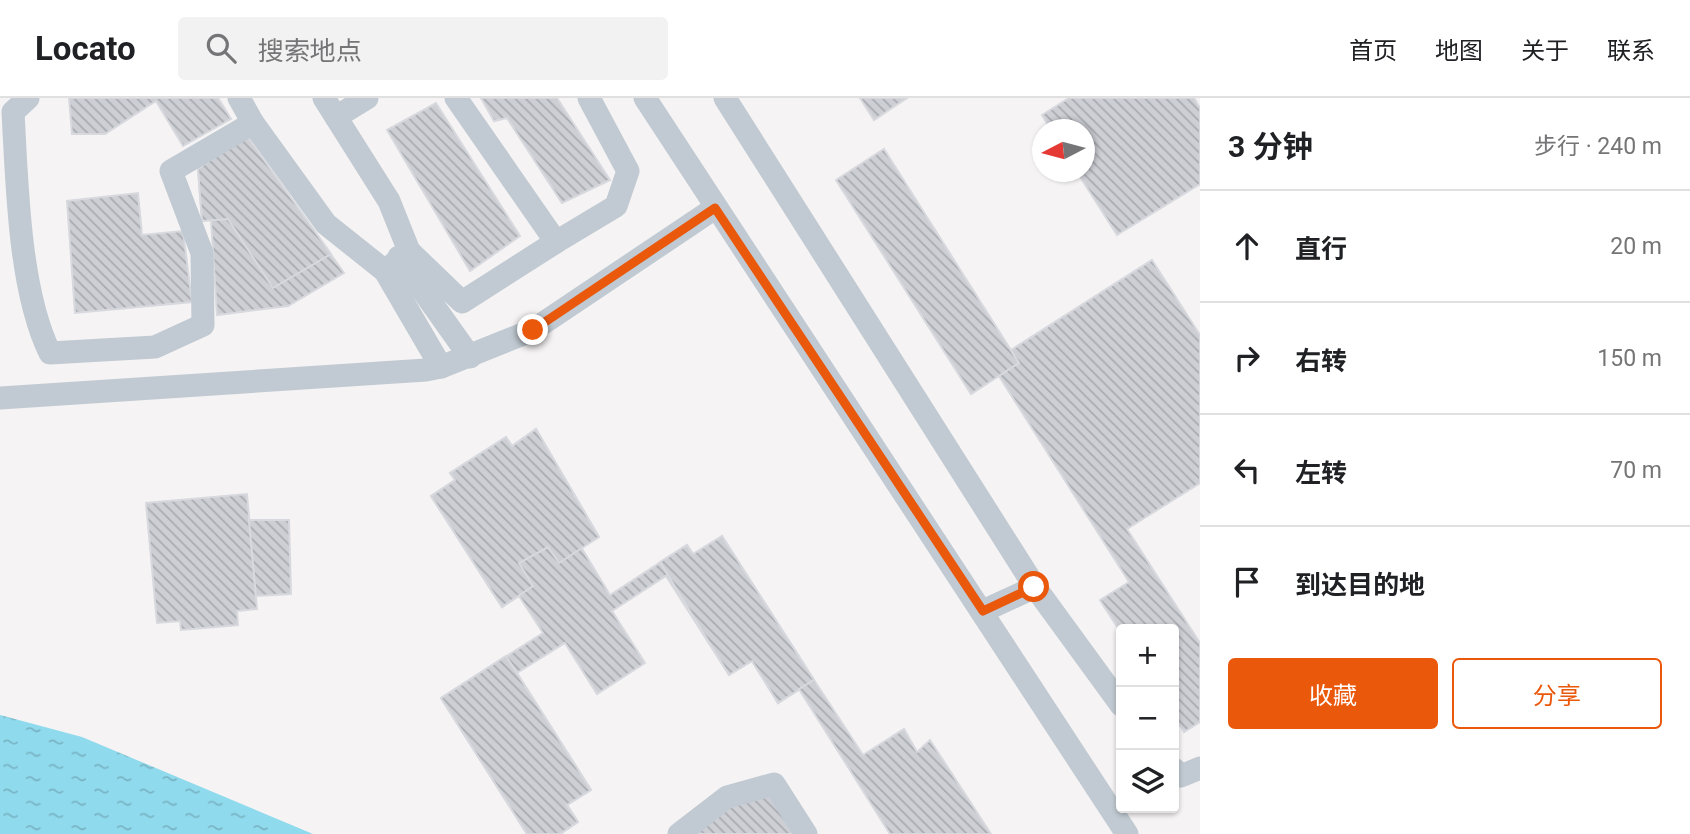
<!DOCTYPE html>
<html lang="zh">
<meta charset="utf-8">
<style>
body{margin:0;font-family:Roboto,"Noto Sans SC",sans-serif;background:#f2f2f2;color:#202124}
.controls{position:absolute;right:21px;bottom:21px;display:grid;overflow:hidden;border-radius:7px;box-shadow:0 2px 5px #0004}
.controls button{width:63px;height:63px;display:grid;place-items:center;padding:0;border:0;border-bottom:2px solid #e0e0e0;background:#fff;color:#202124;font:35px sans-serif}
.compass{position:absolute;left:1032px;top:21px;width:63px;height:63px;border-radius:50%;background:#fff;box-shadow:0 2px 5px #0004;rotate:264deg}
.stop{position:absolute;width:21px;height:21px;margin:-16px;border:5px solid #ea580c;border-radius:50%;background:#fff}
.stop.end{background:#ea580c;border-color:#fff;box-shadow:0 2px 7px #0008}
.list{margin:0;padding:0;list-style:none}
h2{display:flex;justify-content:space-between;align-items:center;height:91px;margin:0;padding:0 28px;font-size:30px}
h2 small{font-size:23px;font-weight:400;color:#757577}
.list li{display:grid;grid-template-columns:46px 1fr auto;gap:21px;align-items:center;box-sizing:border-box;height:112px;padding:0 28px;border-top:2px solid #e0e0e0}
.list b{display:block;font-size:26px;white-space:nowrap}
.list em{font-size:23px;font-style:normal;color:#757577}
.actions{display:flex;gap:14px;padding:21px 28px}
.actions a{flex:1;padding:16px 0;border:2px solid #ea580c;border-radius:7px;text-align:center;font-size:24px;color:#ea580c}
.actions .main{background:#ea580c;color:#fff}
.icon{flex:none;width:38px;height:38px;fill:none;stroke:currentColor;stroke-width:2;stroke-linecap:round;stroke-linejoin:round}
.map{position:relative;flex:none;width:1200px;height:736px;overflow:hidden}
header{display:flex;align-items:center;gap:42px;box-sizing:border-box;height:98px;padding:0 35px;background:#fff;border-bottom:2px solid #e0e0e0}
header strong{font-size:33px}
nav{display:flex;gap:38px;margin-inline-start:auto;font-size:24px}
.search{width:490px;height:63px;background:#f2f2f2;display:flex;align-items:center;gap:18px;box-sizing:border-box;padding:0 24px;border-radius:7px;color:#757577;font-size:26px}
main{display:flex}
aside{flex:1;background:#fff}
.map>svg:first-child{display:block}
</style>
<header>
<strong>Locato</strong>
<div class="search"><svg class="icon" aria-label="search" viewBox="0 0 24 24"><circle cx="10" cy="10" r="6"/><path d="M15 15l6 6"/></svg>搜索地点</div>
<nav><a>首页</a><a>地图</a><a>关于</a><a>联系</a></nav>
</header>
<main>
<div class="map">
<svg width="1200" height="736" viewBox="0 0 1200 736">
<defs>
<pattern id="water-ripples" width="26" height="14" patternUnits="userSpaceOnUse" patternTransform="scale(1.75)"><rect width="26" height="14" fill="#90daee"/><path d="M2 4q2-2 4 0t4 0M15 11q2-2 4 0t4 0" fill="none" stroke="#78b4c4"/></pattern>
<pattern id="building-back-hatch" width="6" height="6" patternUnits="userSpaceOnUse" patternTransform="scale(1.75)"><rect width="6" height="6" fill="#cdcfd5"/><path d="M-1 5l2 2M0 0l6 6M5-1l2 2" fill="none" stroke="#a8abb0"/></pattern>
</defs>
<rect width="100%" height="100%" fill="#f5f3f3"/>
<!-- water -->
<path fill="url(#water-ripples)" d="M0,617L82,639L313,736H0Z"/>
<!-- building -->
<g fill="url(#building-back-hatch)" stroke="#d7d9de" stroke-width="2">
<path d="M69,0H218L231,21L183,48L156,3L105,36H72Z"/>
<path d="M481,0H557L610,82L562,105L507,20L494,23Z"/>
<path d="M860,0H907L874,22Z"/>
<path d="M1069,0H1194L1200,10V86L1117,137L1077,74H1084V32H1051L1042,17Z"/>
<path d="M436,5L520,138L470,173L387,32Z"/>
<path d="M245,35L344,175L288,208L217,217L211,122L202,123L198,71Z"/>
<path d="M245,35L331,156L273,190L228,121L202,123L198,71Z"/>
<path d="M884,51L1019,265L971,296L836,82Z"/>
<path d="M138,95L142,137L183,133L192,204L75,215L67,103Z"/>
<path d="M1152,162L1200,237V385L1127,431L1200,545V624L1184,634L1174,617V531H1121V535L1100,502L1129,484L999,278L1019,265L1011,252Z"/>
<path d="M536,331L599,439L581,449L610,497L687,447L693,456L722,438L814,582L778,605L752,563L729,577L666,478L612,513L645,565L597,596L565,545L517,575L591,692L567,707L578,724L560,736H527L441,600L543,535L519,498L502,509L431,398L455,382L450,375L506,339L512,348Z"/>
<path d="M536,331L599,439L559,465L548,449L519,465L533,488L502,509L431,398L455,382L450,375L506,339L512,348Z"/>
<path d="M247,396L257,511L237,513L238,527L181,532L180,523L157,525L146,405Z"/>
<path d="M249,422H289L291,496L256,498Z"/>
<path d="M722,438L814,582L778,605L752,563L729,577L660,464L687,447L693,456Z"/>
<path d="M506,558L591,692L567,707L578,724L560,736H527L441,600Z"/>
<path d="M814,582L863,657L904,631L917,654L930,642L991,736H890L799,591Z"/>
<path d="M766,693L795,736H691L718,714Z"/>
</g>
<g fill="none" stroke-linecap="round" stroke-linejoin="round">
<!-- minor -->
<g stroke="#c1cad2" stroke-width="23">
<path d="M28,0L13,14C17,86 19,192 50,255L155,249L203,227L202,155L171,73L253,25"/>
<path d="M239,0L253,25L326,126L385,173L409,153L389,103L324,0"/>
<path d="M456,0L556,144L616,108L628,73L589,0"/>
<path d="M645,0L1127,736"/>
<path d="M725,0L1035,489"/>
<path d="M336,19L367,0"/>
<path d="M409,153L462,204L556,144"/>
<path d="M399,159L470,259"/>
<path d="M385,173L441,269"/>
<path d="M0,300L426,272L441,269L533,232L715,110"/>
<path d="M983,513L1035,489L1121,607"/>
<path d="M1174,671L1181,678L1200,670"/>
<path d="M679,736L727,699L774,686L806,736"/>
</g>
</g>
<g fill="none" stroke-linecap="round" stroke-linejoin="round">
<!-- route -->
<path stroke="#ea580c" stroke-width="9" d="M533,232L715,110L983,513L1034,489"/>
</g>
</svg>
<div class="controls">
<button>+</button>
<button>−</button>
<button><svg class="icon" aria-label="layers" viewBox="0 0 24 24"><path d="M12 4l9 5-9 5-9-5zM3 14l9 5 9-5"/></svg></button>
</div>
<svg class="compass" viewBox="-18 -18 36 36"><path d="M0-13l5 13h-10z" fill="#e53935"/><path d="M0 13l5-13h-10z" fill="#757577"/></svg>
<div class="stop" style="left:1034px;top:489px"></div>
<div class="stop end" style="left:533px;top:232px"></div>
</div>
<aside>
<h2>3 分钟<small>步行 · 240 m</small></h2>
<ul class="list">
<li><svg class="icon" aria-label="ahead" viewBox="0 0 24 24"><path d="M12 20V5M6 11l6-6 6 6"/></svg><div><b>直行</b></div><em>20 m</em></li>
<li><svg class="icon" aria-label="right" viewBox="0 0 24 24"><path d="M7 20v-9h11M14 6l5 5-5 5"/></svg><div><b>右转</b></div><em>150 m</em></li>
<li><svg class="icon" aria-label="left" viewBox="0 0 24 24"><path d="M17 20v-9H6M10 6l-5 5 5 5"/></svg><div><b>左转</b></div><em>70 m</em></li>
<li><svg class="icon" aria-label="arrive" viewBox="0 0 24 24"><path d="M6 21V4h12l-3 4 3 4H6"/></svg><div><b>到达目的地</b></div></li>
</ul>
<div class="actions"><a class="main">收藏</a><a>分享</a></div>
</aside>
</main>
